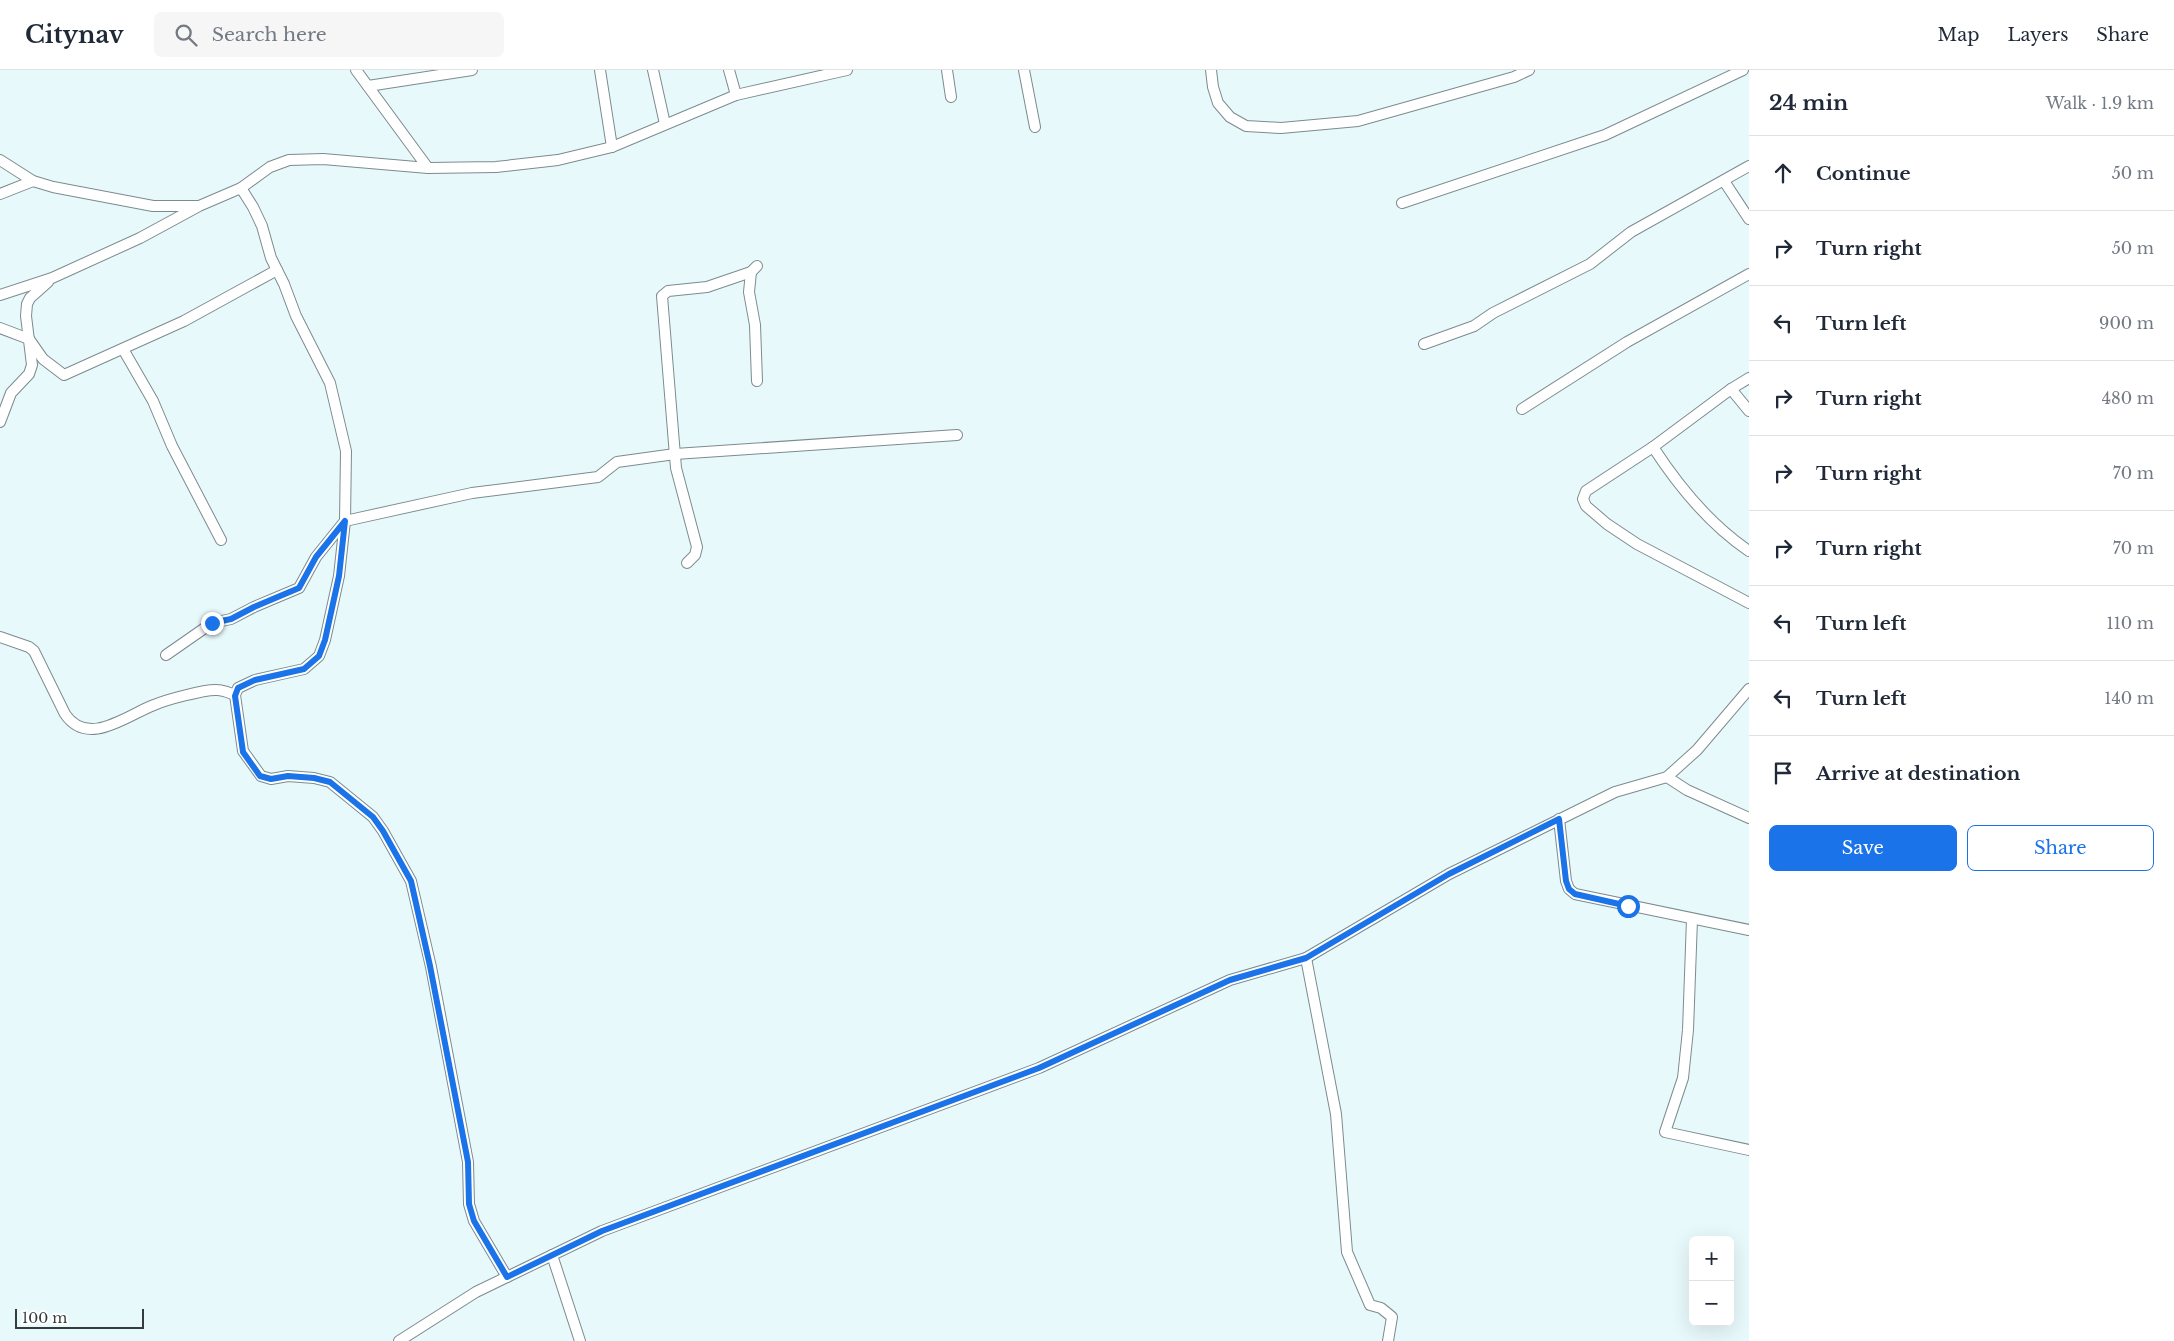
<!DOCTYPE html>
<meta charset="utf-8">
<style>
body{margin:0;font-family:"Libre Baskerville",serif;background:#f6f6f7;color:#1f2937}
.controls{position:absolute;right:15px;bottom:15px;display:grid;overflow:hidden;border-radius:8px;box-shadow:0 5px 20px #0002}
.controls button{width:45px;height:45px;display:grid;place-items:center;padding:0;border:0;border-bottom:1px solid #e0e1e3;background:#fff;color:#1f2937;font:25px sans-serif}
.scale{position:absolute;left:15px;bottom:12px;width:129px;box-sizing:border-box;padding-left:5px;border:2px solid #353c3d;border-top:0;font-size:14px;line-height:18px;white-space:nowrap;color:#353c3d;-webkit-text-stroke:4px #fff;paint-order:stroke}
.stop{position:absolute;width:15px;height:15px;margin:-11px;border:4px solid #1a73e8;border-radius:50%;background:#fff}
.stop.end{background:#1a73e8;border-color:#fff;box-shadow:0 1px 5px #0008}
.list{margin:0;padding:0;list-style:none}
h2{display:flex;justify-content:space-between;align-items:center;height:65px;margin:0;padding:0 20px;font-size:21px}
h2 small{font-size:16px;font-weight:400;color:#747a83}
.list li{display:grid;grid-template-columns:32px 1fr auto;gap:15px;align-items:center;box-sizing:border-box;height:75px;padding:0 20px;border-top:1px solid #e0e1e3}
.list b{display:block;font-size:19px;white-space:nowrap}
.list em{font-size:16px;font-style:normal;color:#747a83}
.actions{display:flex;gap:10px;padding:15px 20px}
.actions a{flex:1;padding:11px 0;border:1px solid #1a73e8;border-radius:8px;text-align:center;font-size:18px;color:#1a73e8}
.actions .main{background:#1a73e8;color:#fff}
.icon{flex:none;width:28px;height:28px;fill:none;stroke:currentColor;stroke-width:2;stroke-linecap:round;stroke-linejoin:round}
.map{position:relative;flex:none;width:1749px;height:1271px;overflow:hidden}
header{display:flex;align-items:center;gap:30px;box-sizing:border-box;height:70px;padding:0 25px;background:#fff;border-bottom:1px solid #e0e1e3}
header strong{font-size:24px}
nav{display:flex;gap:28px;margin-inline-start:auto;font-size:18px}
.search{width:350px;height:45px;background:#f6f6f7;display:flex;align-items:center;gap:12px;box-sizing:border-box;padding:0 18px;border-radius:8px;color:#747a83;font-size:19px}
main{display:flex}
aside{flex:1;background:#fff}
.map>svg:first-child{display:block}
</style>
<header>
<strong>Citynav</strong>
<div class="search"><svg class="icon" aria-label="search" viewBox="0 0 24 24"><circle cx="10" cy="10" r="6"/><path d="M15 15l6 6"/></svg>Search here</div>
<nav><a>Map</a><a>Layers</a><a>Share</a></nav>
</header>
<main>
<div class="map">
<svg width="1749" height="1271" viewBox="0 0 1749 1271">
<rect width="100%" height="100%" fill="#e8f9fc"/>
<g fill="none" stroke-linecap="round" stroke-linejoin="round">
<defs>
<g id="minor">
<path d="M356,0L428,98"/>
<path d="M600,0L612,77"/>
<path d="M653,0L665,54"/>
<path d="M729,0L736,25"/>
<path d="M947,0L951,27"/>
<path d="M1024,0L1035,57"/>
<path d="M1211,0L1213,17L1218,33L1230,47L1246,56L1281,58L1358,51L1514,7L1529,0"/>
<path d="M368,16L472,0"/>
<path d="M0,90L33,111L53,117L153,136H198"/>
<path d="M1724,111L1749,149"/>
<path d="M241,118L253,137L262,156L271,188L284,214L296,246L330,313L346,381L345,451L339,506L325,570L319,586L304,599L255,610L238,618L235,625L243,681L261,706L271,709L288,706L314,708L330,712L373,747L383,761L411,811L431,897L468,1092L469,1134L474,1151L507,1207"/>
<path d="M0,124L33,111"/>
<path d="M1402,133L1605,65L1743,0"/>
<path d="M751,202L749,222L755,255L757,311"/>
<path d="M0,225L52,208L140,168L199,136L241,118L270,97L289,90L323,89L428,98L496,97L558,90L612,77L736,25L847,0"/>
<path d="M0,258L29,269L43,289L64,305L184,251L277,200"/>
<path d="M1424,274L1474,256L1493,243L1590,194L1631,162L1749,96"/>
<path d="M123,279L153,331L172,376L221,470"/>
<path d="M1749,308L1731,319L1653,377L1586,421L1583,429L1586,436L1607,454L1637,474L1749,533"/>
<path d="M1731,319L1749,341"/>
<path d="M1522,339L1627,272L1749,204"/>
<path d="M0,352L11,323L29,304L32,295L26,246L27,234L30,228L48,212"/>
<path d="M1653,377C1679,417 1709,454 1749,481"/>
<path d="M687,493L695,485L697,477L676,398L662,226L668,221L707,217L751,202L757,196"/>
<path d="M0,567L29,577L34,581L65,644C88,678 127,645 154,635C165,630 206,619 217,620C224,620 229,623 235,625"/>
<path d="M166,585L212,553L231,549L254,537L299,518L316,487L345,451L472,423L598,407L617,392L675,384L957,365"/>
<path d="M1667,707L1687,720L1749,748"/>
<path d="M1559,749L1566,811L1569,819L1575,824L1749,860"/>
<path d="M1692,849L1688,960L1683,1008L1665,1062L1749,1080"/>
<path d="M1306,888L1336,1044L1347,1182L1370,1235L1381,1238L1392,1247L1388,1271"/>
<path d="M552,1185L580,1271"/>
<path d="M399,1271L476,1222L602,1161L1039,998L1230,910L1306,888L1449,804L1615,722L1667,707L1697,680L1749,619"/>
</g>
</defs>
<!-- minor casing -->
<use href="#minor" stroke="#7c8b8e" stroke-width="12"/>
<!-- minor -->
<use href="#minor" stroke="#fff" stroke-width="10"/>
</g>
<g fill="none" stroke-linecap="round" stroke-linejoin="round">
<!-- route -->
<path stroke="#1a73e8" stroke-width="6" d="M212,553L231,549L254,537L299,518L316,487L345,451L339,506L325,570L319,586L304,599L255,610L238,618L235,626L243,682L260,706L271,709L288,706L314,708L330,712L373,747L383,761L411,811L430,896L468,1092L469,1134L474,1151L507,1207L602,1161L1039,998L1230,910L1306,888L1449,804L1559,749L1566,811L1569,819L1575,824L1628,836"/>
</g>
</svg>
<div class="controls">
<button>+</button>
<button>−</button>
</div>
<div class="scale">100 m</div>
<div class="stop" style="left:1628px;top:836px"></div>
<div class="stop end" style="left:212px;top:553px"></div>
</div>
<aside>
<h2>24 min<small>Walk · 1.9 km</small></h2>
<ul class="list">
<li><svg class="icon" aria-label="ahead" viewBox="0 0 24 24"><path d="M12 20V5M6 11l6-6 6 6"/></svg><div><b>Continue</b></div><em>50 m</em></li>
<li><svg class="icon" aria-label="right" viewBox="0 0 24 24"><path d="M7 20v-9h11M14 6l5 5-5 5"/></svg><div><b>Turn right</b></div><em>50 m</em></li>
<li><svg class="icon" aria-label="left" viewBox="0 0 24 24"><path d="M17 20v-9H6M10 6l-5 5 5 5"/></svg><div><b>Turn left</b></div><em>900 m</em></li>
<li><svg class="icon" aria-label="right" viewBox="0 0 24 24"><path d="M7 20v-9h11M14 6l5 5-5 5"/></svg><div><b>Turn right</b></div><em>480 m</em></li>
<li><svg class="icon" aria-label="right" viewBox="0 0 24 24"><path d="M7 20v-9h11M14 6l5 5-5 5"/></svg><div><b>Turn right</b></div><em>70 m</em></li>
<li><svg class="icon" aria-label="right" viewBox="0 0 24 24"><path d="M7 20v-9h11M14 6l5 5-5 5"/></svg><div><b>Turn right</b></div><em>70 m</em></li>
<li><svg class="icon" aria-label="left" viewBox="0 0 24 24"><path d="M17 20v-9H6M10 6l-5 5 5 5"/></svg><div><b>Turn left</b></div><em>110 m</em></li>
<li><svg class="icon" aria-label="left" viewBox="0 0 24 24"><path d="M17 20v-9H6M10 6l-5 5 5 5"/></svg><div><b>Turn left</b></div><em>140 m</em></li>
<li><svg class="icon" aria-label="arrive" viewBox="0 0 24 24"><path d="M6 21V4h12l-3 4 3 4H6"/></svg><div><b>Arrive at destination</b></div></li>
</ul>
<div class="actions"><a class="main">Save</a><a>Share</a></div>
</aside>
</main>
